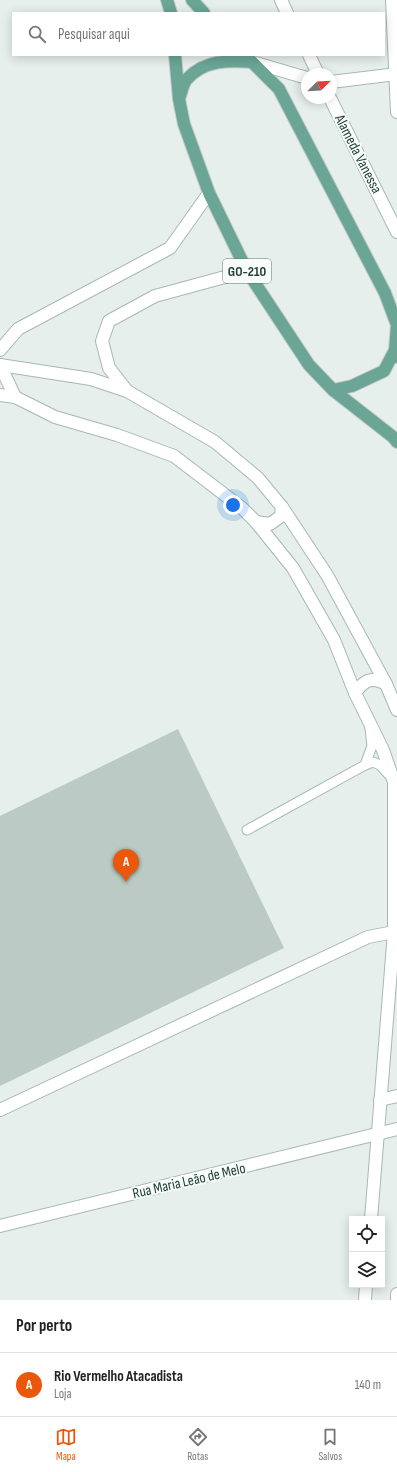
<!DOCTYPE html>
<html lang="pt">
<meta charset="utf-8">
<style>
body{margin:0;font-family:"Sofia Sans Condensed",sans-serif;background:#f2f2f2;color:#222}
.controls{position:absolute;right:12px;bottom:12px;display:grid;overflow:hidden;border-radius:0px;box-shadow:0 2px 10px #0003}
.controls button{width:36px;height:36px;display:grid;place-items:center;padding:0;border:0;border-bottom:1px solid #e0e0e0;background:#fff;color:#222;font:20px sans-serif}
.compass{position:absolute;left:301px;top:68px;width:36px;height:36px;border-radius:50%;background:#fff;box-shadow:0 2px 10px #0003;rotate:66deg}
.you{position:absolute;left:233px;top:505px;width:14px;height:14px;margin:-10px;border:3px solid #fff;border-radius:50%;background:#1a73e8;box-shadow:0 0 0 6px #1a73e833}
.badge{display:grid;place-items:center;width:26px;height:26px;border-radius:50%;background:#ea580c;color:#fff;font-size:13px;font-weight:700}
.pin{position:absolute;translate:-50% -33px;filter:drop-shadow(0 1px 2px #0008)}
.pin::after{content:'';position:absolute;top:21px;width:14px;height:12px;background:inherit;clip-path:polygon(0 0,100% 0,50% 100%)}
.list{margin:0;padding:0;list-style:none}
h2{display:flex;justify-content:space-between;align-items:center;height:52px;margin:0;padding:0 16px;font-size:17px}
h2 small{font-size:13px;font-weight:400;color:#767676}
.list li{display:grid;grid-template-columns:26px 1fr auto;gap:12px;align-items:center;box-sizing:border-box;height:64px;padding:0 16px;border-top:1px solid #e0e0e0}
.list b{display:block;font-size:15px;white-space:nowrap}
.list p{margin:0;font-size:13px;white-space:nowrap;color:#767676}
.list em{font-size:13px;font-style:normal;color:#767676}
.icon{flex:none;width:22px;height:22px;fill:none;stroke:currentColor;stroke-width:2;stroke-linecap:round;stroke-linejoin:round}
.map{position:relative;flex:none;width:397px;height:1300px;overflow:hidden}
.search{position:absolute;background:#fff;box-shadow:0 2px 10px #0003;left:12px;right:12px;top:12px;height:44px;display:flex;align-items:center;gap:10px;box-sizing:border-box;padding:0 14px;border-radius:0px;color:#767676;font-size:15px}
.sheet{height:116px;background:#fff}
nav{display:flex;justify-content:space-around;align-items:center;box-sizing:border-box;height:56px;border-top:1px solid #e0e0e0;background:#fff;font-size:11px;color:#767676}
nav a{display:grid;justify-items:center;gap:2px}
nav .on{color:#ea580c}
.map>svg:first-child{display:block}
</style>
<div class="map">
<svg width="397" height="1300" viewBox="0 0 397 1300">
<rect width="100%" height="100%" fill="#e6efeb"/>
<!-- building -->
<path fill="#bbcac4" d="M178,729L284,948L0,1086V816Z"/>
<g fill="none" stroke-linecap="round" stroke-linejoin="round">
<defs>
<g id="service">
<path d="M365,765L372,746L370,728"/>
<path d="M247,830L365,765L373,762L380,765L390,776"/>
</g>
<g id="minor">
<path d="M392,0L397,112"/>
<path d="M252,62L307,78"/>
<path d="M331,82L397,74"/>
<path d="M380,1100L397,1096"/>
<path d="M0,1110L368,937L394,932"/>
<path d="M0,1226L397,1129"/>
</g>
<g id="tertiary">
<path d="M281,0L287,13"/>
<path d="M309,55L318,74"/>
<path d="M330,98L397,232"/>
<path d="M0,350L18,329L170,248L209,193"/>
<path d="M0,365L91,379L127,391L215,442L258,478L282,507L327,575L386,684L397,710"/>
<path d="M0,365L15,397"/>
<path d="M127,391L109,368L102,341L109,321L155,296L247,271"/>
<path d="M0,395L15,397L55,417L117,435L174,456L242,508L256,522L293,568L334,640L355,693L383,750L394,782V932L371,1219"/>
<path d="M256,522L270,524L281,516L282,507"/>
<path d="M355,693C364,680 372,676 386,684"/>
<path d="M365,1300L366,1285"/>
<path d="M397,1300V1294"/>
</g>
<g id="primary">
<path d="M167,0L171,13"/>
<path d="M192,0L204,13"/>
<path d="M175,55L179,99L184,124L209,193L247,271L309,365L333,390L393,437L397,442"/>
<path d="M245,55L279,89L385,293L397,325L395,350L397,357"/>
<path d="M180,96C182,91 183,83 187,79C204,60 229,60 252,62"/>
<path d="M333,390L352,386L384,371L395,350"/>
</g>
</defs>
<!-- service casing -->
<use href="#service" stroke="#a8b8b2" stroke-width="11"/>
<!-- minor casing -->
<use href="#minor" stroke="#a8b8b2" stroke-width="14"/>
<!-- tertiary casing -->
<use href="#tertiary" stroke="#a8b8b2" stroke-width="14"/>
<!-- primary casing -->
<use href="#primary" stroke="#c2cac8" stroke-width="14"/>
<!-- service -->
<use href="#service" stroke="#fff" stroke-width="9"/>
<!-- minor -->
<use href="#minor" stroke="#fff" stroke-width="12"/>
<!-- tertiary -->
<use href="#tertiary" stroke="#fff" stroke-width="12"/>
<!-- primary -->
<use href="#primary" stroke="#6aa596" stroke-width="12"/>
</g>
<g text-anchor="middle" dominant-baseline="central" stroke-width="4" stroke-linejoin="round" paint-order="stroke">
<!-- shield labels -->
<rect fill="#f7fbf9" stroke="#637a73" stroke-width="1" x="223" y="259" width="48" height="24" rx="3"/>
<g font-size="14" font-weight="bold" fill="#24423a">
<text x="247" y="271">GO-210</text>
</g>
<!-- street labels -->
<g font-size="15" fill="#24423a" stroke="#f7fbf9">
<text transform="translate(358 154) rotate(63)">Alameda Vanessa</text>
<text transform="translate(189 1181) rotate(-13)">Rua Maria Leão de Melo</text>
</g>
</g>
</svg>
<div class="controls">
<button><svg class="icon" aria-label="locate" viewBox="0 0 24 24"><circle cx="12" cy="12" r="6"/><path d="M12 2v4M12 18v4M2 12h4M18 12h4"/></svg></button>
<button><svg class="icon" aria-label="layers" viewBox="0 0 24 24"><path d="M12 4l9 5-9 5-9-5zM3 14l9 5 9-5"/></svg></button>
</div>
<svg class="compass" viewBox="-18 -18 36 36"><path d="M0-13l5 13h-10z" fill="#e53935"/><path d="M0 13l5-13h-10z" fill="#767676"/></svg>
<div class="you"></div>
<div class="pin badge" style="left:126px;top:882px">A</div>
<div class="search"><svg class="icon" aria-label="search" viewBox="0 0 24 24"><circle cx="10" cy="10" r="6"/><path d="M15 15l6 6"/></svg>Pesquisar aqui</div>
</div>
<section class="sheet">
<h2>Por perto<small></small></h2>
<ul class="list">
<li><span class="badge">A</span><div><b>Rio Vermelho Atacadista</b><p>Loja</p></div><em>140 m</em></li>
</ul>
</section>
<nav>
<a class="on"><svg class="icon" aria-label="map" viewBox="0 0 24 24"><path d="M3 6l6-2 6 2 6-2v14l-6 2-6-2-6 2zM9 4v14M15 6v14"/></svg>Mapa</a>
<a><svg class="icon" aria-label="directions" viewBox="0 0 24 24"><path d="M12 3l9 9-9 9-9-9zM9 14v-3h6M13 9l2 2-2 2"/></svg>Rotas</a>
<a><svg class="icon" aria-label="saved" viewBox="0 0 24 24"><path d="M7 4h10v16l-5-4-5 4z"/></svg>Salvos</a>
</nav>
